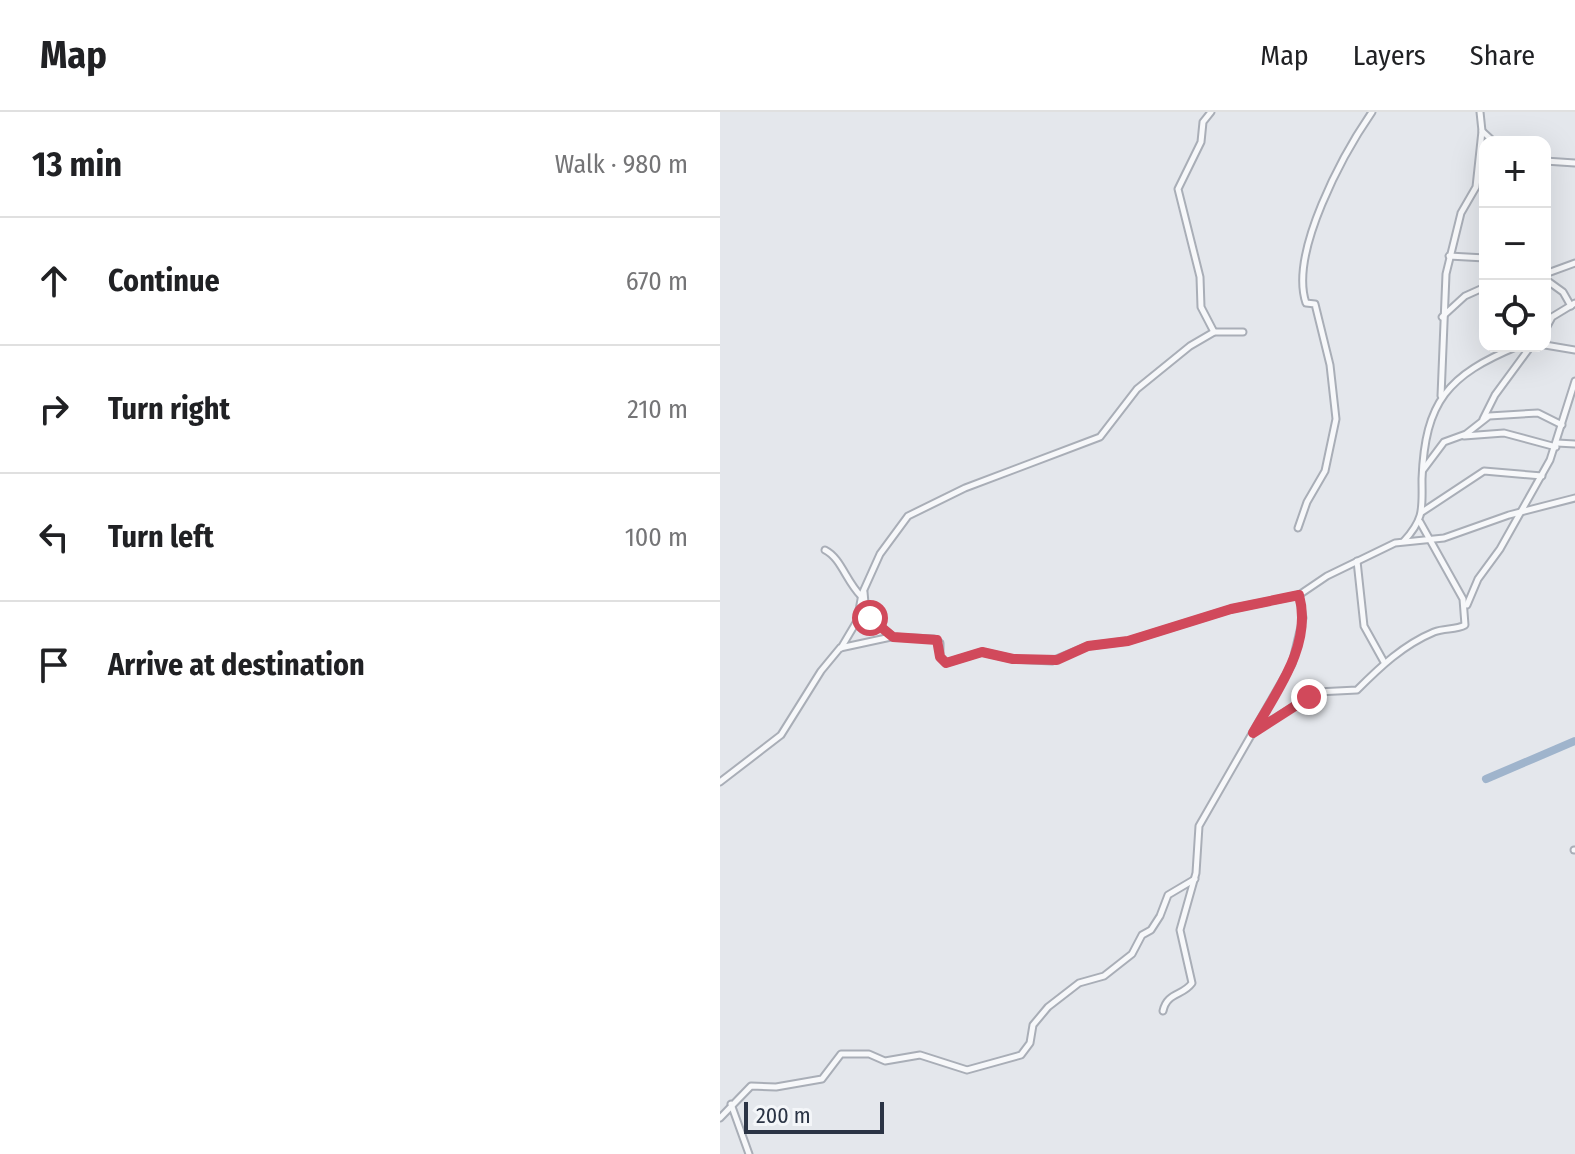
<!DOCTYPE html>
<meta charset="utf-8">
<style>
body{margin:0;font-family:"Fira Sans Condensed",sans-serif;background:#f6f6f6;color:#202124}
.controls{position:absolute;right:24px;top:24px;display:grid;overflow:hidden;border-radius:16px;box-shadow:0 8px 32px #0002}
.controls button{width:72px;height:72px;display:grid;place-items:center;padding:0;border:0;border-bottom:2px solid #e0e0e0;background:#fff;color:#202124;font:40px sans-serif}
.scale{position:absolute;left:24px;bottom:20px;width:140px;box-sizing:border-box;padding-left:8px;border:4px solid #2b3445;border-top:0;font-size:22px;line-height:28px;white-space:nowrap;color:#2b3445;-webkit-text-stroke:6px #f4f6f9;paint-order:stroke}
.stop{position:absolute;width:24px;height:24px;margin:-18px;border:6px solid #d1495b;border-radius:50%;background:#fff}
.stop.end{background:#d1495b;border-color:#fff;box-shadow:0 2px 8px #0008}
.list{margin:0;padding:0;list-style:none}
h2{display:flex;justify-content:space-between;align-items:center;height:104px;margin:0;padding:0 32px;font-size:34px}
h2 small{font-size:26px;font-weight:400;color:#757577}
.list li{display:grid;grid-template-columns:52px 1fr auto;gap:24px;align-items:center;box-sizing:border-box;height:128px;padding:0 32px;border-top:2px solid #e0e0e0}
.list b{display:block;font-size:30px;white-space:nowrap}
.list em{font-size:26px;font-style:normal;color:#757577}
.icon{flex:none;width:44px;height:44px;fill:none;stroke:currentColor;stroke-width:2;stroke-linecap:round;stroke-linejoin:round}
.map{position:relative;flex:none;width:855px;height:1042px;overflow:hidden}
header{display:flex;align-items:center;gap:48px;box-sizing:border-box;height:112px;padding:0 40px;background:#fff;border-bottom:2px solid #e0e0e0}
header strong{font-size:38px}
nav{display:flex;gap:44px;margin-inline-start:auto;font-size:28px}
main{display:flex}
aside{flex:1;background:#fff}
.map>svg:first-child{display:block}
</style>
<header>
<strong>Map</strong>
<nav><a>Map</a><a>Layers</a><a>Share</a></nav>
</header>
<main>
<aside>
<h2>13 min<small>Walk · 980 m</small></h2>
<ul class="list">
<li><svg class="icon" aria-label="ahead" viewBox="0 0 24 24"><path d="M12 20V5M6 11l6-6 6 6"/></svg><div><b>Continue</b></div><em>670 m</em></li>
<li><svg class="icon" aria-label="right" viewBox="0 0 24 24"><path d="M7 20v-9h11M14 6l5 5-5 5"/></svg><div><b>Turn right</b></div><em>210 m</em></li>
<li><svg class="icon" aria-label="left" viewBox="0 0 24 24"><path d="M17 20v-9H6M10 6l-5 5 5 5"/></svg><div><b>Turn left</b></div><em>100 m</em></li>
<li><svg class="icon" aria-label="arrive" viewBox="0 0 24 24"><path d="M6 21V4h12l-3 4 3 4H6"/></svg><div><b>Arrive at destination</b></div></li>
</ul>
</aside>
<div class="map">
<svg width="855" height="1042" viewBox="0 0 855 1042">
<rect width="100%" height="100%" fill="#e4e7ec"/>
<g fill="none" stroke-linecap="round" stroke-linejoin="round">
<!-- river -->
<path stroke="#9fb4cc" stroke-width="8" d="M766,667L855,629"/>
<defs>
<g id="street">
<path d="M491,0L483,10L481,30L458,77L480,165L481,195L494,220"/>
<path d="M762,19L774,30"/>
<path d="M825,49L855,51"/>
<path d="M729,144L765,146"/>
<path d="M825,162L855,151"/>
<path d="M825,167L843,180L851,194"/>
<path d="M722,205L745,184L765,175"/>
<path d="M825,218L832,205L855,191"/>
<path d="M825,233L855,238"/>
<path d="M721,284L726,162L741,101L756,75L762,19L760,0"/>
<path d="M763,307L775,283L811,234"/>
<path d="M744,324L784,321L836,335"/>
<path d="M837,331L855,332"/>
<path d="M703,358L724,330L746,322L769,304L818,301L842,313"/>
<path d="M702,400L764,359L822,364"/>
<path d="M578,416L587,390L605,359L616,307L610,253L595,192L586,191C569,141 623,42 652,0"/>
<path d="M684,429C705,406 702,396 702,367C705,289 728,263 798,234"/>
<path d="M105,438C121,446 126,469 141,484"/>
<path d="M637,449L644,514L664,550"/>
<path d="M144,480L146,502L172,524"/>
<path d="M747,493L758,467L780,437L830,348L855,269"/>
<path d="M121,536L137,509L142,482L160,442L188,404L245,376L380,325L417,277L470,234L494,220H523"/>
<path d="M533,620L597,580L637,578C660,555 683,533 714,520C725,516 736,518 745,513L743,487L700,410"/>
<path d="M0,670L61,623L101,559L120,536L171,525L214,527L220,531V545L226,551L262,540L293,547L332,549L368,534L408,529L511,497L579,483L607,464L675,431L724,426L789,403L855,386"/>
<path d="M854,738H855"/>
<path d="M443,899C447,880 463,884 472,871L460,818L476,761L479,714L572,552L583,506L579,483"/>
<path d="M11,992L29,1042"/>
<path d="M0,1006L31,974L56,975L102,967L121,942H149L165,949L200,943L247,958L301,943L310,931L313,913L328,895L359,871L384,864L412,842L422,823L431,818L440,804L448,783L475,767"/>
</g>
</defs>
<!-- street casing -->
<use href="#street" stroke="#a9aeb7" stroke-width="9"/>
<!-- street -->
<use href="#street" stroke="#f7f8fa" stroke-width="5"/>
</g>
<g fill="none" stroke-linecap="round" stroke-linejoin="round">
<!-- route -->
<path stroke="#d1495b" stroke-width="10" d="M150,506L173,525L217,528L220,545L226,551L262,540L293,547L337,548L368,534L408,529L511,497L579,483C593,533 556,580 533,621L589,585"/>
</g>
</svg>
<div class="controls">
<button>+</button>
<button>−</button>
<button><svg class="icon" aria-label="locate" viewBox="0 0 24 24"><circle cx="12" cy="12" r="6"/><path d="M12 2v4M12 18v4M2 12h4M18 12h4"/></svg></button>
</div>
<div class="scale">200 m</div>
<div class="stop" style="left:150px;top:506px"></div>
<div class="stop end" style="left:589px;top:585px"></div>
</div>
</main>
